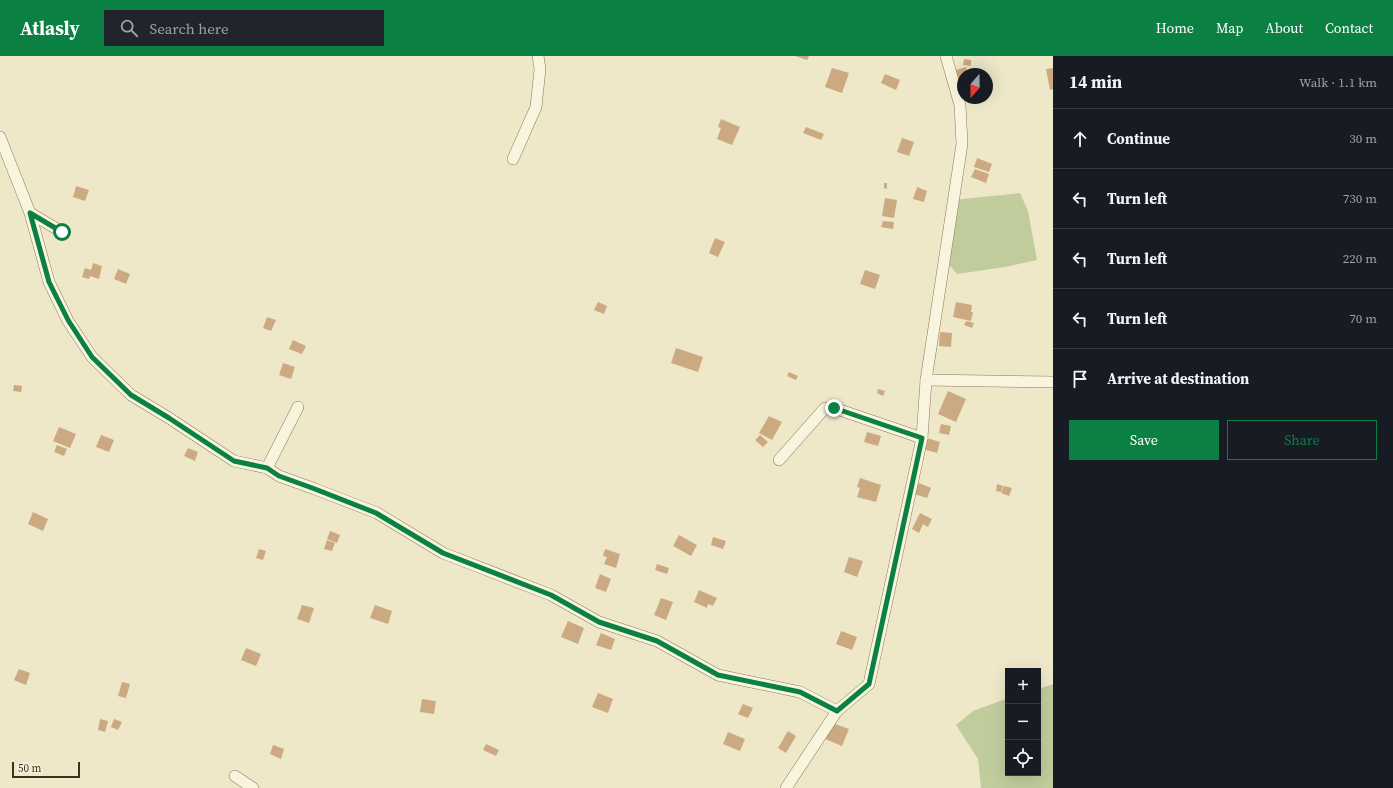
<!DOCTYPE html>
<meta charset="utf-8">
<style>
body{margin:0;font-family:"Source Serif 4",serif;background:#20242c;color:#f1f3f6}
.controls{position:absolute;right:12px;bottom:12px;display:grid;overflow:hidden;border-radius:0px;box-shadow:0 4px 16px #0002}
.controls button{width:36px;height:36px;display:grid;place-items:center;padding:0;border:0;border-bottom:1px solid #363941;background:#171b24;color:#f1f3f6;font:20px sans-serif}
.compass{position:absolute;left:957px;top:12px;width:36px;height:36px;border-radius:50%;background:#171b24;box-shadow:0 4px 16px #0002;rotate:200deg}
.scale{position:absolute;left:12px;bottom:10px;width:68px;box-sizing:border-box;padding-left:4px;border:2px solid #3b3121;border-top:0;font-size:11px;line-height:14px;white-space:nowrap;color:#3b3121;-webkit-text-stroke:3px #f5f1d9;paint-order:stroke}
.stop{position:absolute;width:12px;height:12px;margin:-9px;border:3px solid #0b8043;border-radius:50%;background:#fff}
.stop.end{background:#0b8043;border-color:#fff;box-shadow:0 1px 4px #0008}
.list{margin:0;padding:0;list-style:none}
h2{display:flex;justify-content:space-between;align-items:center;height:52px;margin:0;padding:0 16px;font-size:17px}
h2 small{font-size:13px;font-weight:400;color:#9ea1a6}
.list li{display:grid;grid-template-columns:26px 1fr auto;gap:12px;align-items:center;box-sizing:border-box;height:60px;padding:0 16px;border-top:1px solid #363941}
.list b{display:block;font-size:15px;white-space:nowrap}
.list em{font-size:13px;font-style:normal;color:#9ea1a6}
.actions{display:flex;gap:8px;padding:12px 16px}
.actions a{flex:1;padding:9px 0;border:1px solid #0b8043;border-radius:0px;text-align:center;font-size:14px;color:#0b8043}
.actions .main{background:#0b8043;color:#fff}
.icon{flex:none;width:22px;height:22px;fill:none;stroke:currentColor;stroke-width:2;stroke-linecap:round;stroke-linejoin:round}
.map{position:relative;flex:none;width:1053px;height:732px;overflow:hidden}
header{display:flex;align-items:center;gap:24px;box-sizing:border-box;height:56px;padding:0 20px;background:#0b8043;color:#fff}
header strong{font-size:19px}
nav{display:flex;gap:22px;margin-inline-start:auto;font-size:14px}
.search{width:280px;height:36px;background:#20242c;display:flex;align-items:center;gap:10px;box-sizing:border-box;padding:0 14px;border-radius:0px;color:#9ea1a6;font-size:15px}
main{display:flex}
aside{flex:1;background:#171b24}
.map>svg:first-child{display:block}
</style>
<header>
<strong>Atlasly</strong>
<div class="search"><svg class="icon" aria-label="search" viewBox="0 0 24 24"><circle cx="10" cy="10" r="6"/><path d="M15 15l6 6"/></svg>Search here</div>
<nav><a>Home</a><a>Map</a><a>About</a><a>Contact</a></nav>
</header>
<main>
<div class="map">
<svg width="1053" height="732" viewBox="0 0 1053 732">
<rect width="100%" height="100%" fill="#eee8c9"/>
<!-- green -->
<g fill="#c1cc9d">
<path d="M1020,137L1028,155L1037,204L1005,211L957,218L946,205L956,144C977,141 999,140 1020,137Z"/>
<path d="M1053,628V732H981L978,703L956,669L973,655L1008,642V717H1038V633Z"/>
</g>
<!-- building -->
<g fill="#cba981">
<path d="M795,0H809L807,4Z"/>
<path d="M964,3L971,4V10L963,9Z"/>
<path d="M966,11L968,18H963V22L959,23L956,14Z"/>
<path d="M832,12L849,17L842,37L825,31Z"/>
<path d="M1053,12V33L1050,34L1046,13Z"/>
<path d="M885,18L900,24L896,34L881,27Z"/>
<path d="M721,63L740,71L732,89L717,83L721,72L718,71Z"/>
<path d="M806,71L824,78L821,84L803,77Z"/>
<path d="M902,82L914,86L909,100L897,96Z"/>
<path d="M977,102L992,108L989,116L974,111Z"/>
<path d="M975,113L989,118L986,127L971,121Z"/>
<path d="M884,127H887V133L884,132Z"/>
<path d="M76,130L89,134L85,145L73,141Z"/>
<path d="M917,131L927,135L924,146L913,143Z"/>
<path d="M885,142L897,144L894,162L882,160Z"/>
<path d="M883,165L894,166L893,173L881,171Z"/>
<path d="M715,182L725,186L718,201L709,197Z"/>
<path d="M93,207L102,210L99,223L90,220L89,223L82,221L85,212L91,214Z"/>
<path d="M118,213L130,218L126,228L114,223Z"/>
<path d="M865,214L880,219L875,233L860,228Z"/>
<path d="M598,246L607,250L604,258L594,254Z"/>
<path d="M956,246L972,249L971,256H973L971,265L953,261Z"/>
<path d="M267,261L276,264L271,275L263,272Z"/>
<path d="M966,265L974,267L972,272L964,269Z"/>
<path d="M940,276L952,277L951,291L939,290Z"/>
<path d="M293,284L306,290L302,298L289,293Z"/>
<path d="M676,292L703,301L698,316L671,307Z"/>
<path d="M283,307L295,311L291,323L279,319Z"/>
<path d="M789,316L798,320L796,324L787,320Z"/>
<path d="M14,329L22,330L21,336L13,335Z"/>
<path d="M878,333L885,335L883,340L877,337Z"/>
<path d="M948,335L966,343L956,366L938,358Z"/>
<path d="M769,360L782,366L772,384L759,377Z"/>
<path d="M941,368L951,370L949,379L939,377Z"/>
<path d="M59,371L76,378L70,392L53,385Z"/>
<path d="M867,376L881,380L878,390L864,386Z"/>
<path d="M101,379L114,384L109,396L96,391Z"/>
<path d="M760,379L768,386L763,391L755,384Z"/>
<path d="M927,382L940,386L937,397L923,393Z"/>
<path d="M57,389L67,393L64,400L54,396Z"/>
<path d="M188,392L198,396L195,405L184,400Z"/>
<path d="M860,422L881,429L876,446L857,441L860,432L857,431Z"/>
<path d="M919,427L931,432L927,442L914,438Z"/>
<path d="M997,428L1003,430L1001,436L996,435Z"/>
<path d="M1004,430L1012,432L1009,440L1001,437Z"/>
<path d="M33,456L48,463L43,475L28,468Z"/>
<path d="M920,457L932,463L928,471L923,468L919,477L912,473Z"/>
<path d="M330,475L340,479L337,487L327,483Z"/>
<path d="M679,479L697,489L691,500L673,490Z"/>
<path d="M713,481L726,485L723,493L711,489Z"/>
<path d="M327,484L335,487L332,495L324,493Z"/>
<path d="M259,493L266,495L263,504L256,502Z"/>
<path d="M605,493L620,498L616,512L604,508L607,501L603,500Z"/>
<path d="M849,501L863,505L857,521L844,516Z"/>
<path d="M657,508L669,512L667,518L655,514Z"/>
<path d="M600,518L611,523L606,536L595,532Z"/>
<path d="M699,534L717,542L713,550L708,548L707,552L694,546Z"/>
<path d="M661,542L673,546L666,564L654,559Z"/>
<path d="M302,549L314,552L309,567L297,563Z"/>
<path d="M375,549L392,555L388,568L370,562Z"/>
<path d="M568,565L584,572L578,588L561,581Z"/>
<path d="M841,575L857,581L852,594L836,588Z"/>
<path d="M601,577L615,583L611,594L596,589Z"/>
<path d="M246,592L261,598L256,610L241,604Z"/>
<path d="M19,613L30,617L26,629L14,624Z"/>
<path d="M122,626L130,628L126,642L118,640Z"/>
<path d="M598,637L613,643L608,657L592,651Z"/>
<path d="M422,643L436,645L434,658L420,656Z"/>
<path d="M743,648L753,652L748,662L738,658Z"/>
<path d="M100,663L108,665L105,676L98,674Z"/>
<path d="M114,663L122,666L118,674L111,671Z"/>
<path d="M832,667L849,673L842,690L825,683Z"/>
<path d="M788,675L796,680L786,697L778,692Z"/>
<path d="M728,676L745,683L740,695L723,688Z"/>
<path d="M486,688L499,694L496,700L483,694Z"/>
<path d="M273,689L284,693L281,703L270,698Z"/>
</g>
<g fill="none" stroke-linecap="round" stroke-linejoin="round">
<defs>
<g id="minor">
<path d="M0,81L30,157L49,226L68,265L92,301L131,339L169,362L234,405L267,412L279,420L315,433L377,457L443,497L551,539L599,566L657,585L718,619L800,636L837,655"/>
<path d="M513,103L536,51L540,13L538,0"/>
<path d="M30,157L62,176"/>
<path d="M926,324L1053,326"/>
<path d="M779,404L825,352H834L922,382"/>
<path d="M267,412L298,351"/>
<path d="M235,720L253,732"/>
<path d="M786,732L837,655L869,628L922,382L926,324L962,88L960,49L946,0"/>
</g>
</defs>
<!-- minor casing -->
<use href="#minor" stroke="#8a7b5e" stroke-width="12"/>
<!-- minor -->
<use href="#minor" stroke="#f8f4dd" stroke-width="11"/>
</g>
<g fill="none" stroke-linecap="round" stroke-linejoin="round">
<!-- route -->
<path stroke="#0b8043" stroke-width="5" d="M62,176L30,157L49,226L68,264L92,301L131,339L169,362L234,405L267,412L279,420L315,433L376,457L443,497L551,539L599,566L657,585L718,619L800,636L837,655L869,628L922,382L834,352"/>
</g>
</svg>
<div class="controls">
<button>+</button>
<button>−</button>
<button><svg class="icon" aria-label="locate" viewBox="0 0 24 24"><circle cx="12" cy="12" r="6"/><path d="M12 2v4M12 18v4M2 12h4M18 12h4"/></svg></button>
</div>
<svg class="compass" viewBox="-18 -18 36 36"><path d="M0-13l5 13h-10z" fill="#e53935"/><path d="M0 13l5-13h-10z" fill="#9ea1a6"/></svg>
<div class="scale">50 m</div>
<div class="stop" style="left:62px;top:176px"></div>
<div class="stop end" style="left:834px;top:352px"></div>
</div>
<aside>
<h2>14 min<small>Walk · 1.1 km</small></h2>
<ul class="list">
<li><svg class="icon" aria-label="ahead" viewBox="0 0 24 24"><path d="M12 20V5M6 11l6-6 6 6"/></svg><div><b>Continue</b></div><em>30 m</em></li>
<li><svg class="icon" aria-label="left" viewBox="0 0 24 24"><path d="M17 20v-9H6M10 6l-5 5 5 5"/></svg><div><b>Turn left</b></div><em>730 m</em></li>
<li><svg class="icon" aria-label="left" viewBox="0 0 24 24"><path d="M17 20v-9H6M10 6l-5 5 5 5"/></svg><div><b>Turn left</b></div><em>220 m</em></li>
<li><svg class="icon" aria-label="left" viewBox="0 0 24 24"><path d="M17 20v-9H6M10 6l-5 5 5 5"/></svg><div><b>Turn left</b></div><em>70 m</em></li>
<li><svg class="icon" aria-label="arrive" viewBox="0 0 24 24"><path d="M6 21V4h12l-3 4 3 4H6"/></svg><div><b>Arrive at destination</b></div></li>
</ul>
<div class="actions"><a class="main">Save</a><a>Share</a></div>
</aside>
</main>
